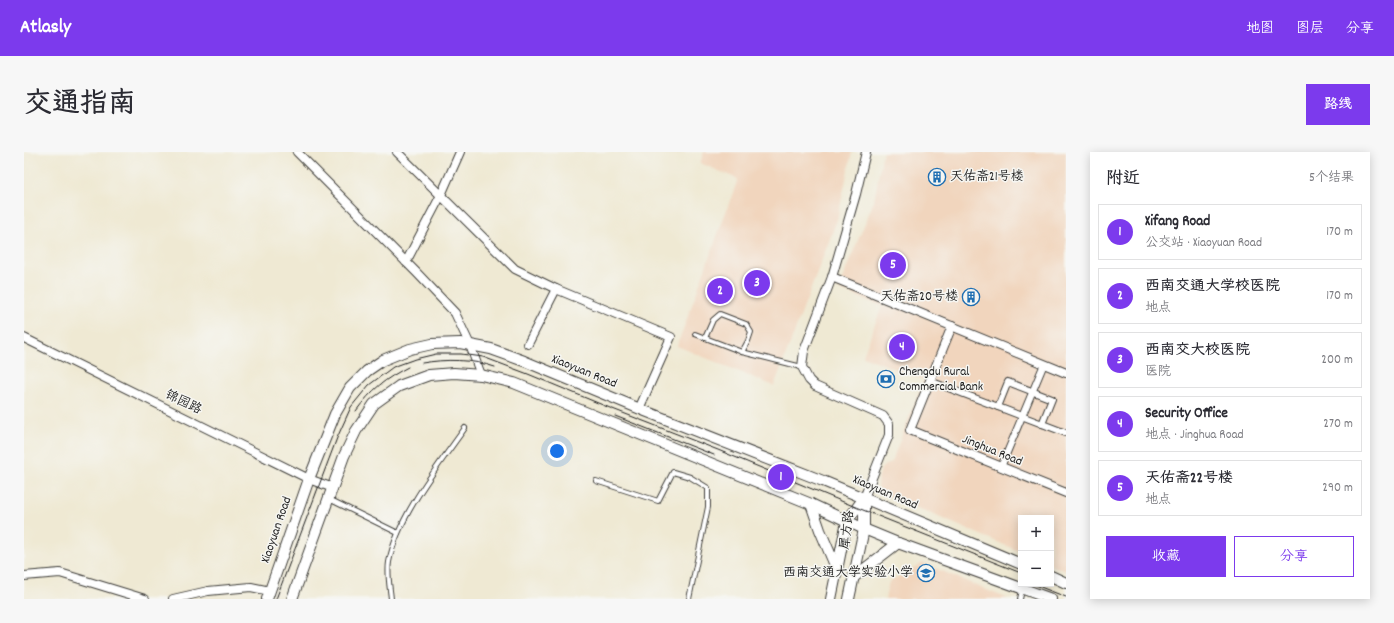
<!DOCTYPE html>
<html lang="zh">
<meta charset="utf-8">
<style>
body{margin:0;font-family:Dekko,"LXGW WenKai TC",sans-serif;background:#f7f7f7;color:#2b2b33}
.controls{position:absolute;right:12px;bottom:12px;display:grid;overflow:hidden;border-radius:0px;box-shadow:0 2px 10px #0003}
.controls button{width:36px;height:36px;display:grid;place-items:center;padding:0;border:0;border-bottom:1px solid #e1e1e2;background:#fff;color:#2b2b33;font:20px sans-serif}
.you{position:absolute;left:533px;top:299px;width:14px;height:14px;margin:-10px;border:3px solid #fff;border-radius:50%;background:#1a73e8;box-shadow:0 0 0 6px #1a73e833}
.badge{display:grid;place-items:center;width:26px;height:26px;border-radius:50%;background:#7c3aed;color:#fff;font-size:13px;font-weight:700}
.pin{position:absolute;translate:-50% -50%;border:2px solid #fff;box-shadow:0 1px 4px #0006}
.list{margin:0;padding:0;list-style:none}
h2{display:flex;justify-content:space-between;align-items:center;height:52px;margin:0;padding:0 16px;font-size:17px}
h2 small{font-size:13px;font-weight:400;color:#7c7c81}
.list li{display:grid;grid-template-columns:26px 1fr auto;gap:12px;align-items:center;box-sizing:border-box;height:56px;margin:0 8px 8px;padding:0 8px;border:1px solid #e1e1e2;border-radius:0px}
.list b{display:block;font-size:15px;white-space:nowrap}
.list p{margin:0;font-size:13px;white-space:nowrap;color:#7c7c81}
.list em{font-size:13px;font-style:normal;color:#7c7c81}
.actions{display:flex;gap:8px;padding:12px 16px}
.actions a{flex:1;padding:9px 0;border:1px solid #7c3aed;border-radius:0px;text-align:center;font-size:14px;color:#7c3aed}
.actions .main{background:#7c3aed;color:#fff}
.map{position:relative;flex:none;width:1042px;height:447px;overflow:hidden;border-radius:0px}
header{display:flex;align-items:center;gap:24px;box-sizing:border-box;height:56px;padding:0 20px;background:#7c3aed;color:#fff}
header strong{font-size:19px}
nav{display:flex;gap:22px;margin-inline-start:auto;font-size:14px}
.intro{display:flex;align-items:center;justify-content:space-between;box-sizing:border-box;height:96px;padding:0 24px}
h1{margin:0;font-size:28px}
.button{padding:10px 18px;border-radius:0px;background:#7c3aed;color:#fff;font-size:14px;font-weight:700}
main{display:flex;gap:24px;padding:0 24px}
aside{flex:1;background:#fff;border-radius:0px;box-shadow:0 2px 10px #0003}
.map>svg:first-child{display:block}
</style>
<header>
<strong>Atlasly</strong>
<nav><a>地图</a><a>图层</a><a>分享</a></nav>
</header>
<div class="intro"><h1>交通指南</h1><a class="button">路线</a></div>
<main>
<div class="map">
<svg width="1042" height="447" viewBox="0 0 1042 447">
<rect width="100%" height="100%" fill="#f6f6f2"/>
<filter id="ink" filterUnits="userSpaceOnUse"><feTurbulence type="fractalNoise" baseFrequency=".025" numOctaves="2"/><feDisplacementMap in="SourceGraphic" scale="8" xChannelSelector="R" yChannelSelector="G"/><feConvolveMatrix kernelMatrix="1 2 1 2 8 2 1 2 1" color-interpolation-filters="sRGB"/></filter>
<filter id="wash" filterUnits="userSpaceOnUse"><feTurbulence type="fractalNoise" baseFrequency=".012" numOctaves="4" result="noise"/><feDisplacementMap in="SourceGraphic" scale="16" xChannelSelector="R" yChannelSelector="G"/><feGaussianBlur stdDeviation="0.9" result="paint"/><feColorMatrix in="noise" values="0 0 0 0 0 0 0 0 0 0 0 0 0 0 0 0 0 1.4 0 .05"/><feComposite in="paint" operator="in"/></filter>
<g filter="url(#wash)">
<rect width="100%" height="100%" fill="#efe9d3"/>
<!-- built -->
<g fill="#f1d5bd">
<path d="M680,0H828L813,68L750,234L653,194L714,27L676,11Z"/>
<path d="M859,0H1042V419L1027,413V366H997V400L858,341L854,334L853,332L857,317L861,313L867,311L900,228L839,204L858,154L814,137L850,49Z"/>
<path d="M899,411L984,447H861L865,430Z"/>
</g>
</g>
<g filter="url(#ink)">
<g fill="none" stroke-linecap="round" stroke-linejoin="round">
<defs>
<g id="service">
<path d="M671,182L718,200L778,215"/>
<path d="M681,186L689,168L696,162L722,172L727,180L724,189L718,200"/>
<path d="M572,329L634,349L649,320L666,325L684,336V355L665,447"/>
<path d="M305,347L374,381"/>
<path d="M367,447C366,436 363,422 365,410C374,364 414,314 441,276"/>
<path d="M996,447L998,438"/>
</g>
<g id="pedestrian">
<path d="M906,229L1042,281"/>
<path d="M974,255L984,230L1028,247L1018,272"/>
<path d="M977,315L1020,212"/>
</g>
<g id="minor">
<path d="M273,0L393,121L431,161L446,193L457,223"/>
<path d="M373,0L491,117L532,137L647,185L615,257"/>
<path d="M382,110L417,43L436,0"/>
<path d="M808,125L1042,221"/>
<path d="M928,174L886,278L1042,341"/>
<path d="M0,186L285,327L309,336"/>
<path d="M504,192L532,137"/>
<path d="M840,346L865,283V272L859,264L791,234L785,228L778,215L780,199L808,125L832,42L842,0"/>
<path d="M0,424L36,421L121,447"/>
<path d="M149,447L184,439L227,435L246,439"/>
</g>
<g id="tertiary">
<path d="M787,352L796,378L813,418"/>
<path d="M1027,424L1042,431"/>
<path d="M830,425L874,391"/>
<path d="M243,447L285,327L311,262L326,236L343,219L359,208L386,197L408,192L436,191L467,197L500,209L621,259L799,329L997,412"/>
<path d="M268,447L320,304L332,279L350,252L375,234L405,223L430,221L457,223L490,231L787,352L840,377L874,391L1027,447"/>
<path d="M807,447L823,369L840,346"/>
<path d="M825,447L840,377V346"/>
</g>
</defs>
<!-- service casing -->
<use href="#service" stroke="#3c3b37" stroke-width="6"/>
<!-- pedestrian casing -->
<use href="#pedestrian" stroke="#3c3b37" stroke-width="8"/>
<!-- minor casing -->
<use href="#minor" stroke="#3c3b37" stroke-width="10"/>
<!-- tertiary casing -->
<use href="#tertiary" stroke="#3c3b37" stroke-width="12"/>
<!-- service -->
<use href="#service" stroke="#fff" stroke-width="4"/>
<!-- pedestrian -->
<use href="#pedestrian" stroke="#fff" stroke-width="6"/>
<!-- minor -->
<use href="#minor" stroke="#fff" stroke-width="8"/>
<!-- tertiary -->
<use href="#tertiary" stroke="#fff" stroke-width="10"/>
<!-- tram -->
<g stroke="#1c1c1c" stroke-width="1">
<path d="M398,211C421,207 448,207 471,215"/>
<path d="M332,259C348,237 361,227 384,215"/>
<path d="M591,264L690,303"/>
<path d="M1009,432L1042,445"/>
<path d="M252,447L313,286L327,255L345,233L369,215L391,207L412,202H437L459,205L504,222L586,256L694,298L834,356L997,421"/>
</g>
</g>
</g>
<!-- icons -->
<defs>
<symbol id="building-ring" viewBox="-11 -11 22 22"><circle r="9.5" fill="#f6f6f2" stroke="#1f6fb2" stroke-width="1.5"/><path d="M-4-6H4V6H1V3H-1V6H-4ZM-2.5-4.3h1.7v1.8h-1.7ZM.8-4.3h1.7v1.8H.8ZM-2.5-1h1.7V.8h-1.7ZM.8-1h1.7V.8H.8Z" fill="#1f6fb2"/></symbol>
<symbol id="bank-ring" viewBox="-11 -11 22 22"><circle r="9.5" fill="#f6f6f2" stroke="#1f6fb2" stroke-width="1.5"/><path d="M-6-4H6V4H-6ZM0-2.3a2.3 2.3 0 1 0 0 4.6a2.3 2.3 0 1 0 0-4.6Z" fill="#1f6fb2"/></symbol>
<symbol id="school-ring" viewBox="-11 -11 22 22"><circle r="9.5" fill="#f6f6f2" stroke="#1f6fb2" stroke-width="1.5"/><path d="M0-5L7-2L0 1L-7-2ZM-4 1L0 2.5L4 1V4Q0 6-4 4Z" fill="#1f6fb2"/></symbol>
</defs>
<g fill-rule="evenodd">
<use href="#building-ring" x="903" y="15" width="20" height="20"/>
<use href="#building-ring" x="937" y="135" width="20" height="20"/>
<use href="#bank-ring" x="852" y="217" width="20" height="20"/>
<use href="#school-ring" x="892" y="411" width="20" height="20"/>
</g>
<g text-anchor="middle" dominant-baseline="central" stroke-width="3" stroke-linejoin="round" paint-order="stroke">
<!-- poi labels -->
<g font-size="13" fill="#1c1c1c" stroke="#f6f6f2" text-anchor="start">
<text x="926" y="25">天佑斋21号楼</text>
<text x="934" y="145" text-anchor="end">天佑斋20号楼</text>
<text x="875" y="220">Chengdu Rural<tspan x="875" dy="15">Commercial Bank</tspan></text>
<text x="889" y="421" text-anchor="end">西南交通大学实验小学</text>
</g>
<!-- street labels -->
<g font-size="13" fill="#1c1c1c" stroke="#f6f6f2">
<text transform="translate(560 220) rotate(22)">Xiaoyuan Road</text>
<text transform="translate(159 251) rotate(26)">锦园路</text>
<text transform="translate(968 299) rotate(22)">Jinghua Road</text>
<text transform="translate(861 341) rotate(23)">Xiaoyuan Road</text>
<text transform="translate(253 378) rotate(-71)">Xiaoyuan Road</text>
<text transform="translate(824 378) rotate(-83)">犀方路</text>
</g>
</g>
</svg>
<div class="controls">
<button>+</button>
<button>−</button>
</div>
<div class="you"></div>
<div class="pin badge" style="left:757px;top:325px">1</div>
<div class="pin badge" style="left:696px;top:139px">2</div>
<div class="pin badge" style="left:733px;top:131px">3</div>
<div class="pin badge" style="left:878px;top:195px">4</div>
<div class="pin badge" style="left:869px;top:113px">5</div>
</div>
<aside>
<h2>附近<small>5个结果</small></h2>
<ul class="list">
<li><span class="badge">1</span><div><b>Xifang Road</b><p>公交站 · Xiaoyuan Road</p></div><em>170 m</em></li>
<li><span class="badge">2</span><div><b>西南交通大学校医院</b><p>地点</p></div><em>170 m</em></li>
<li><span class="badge">3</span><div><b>西南交大校医院</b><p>医院</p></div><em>200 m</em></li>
<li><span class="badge">4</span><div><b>Security Office</b><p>地点 · Jinghua Road</p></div><em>270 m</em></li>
<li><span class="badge">5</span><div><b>天佑斋22号楼</b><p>地点</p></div><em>290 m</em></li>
</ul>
<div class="actions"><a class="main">收藏</a><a>分享</a></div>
</aside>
</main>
